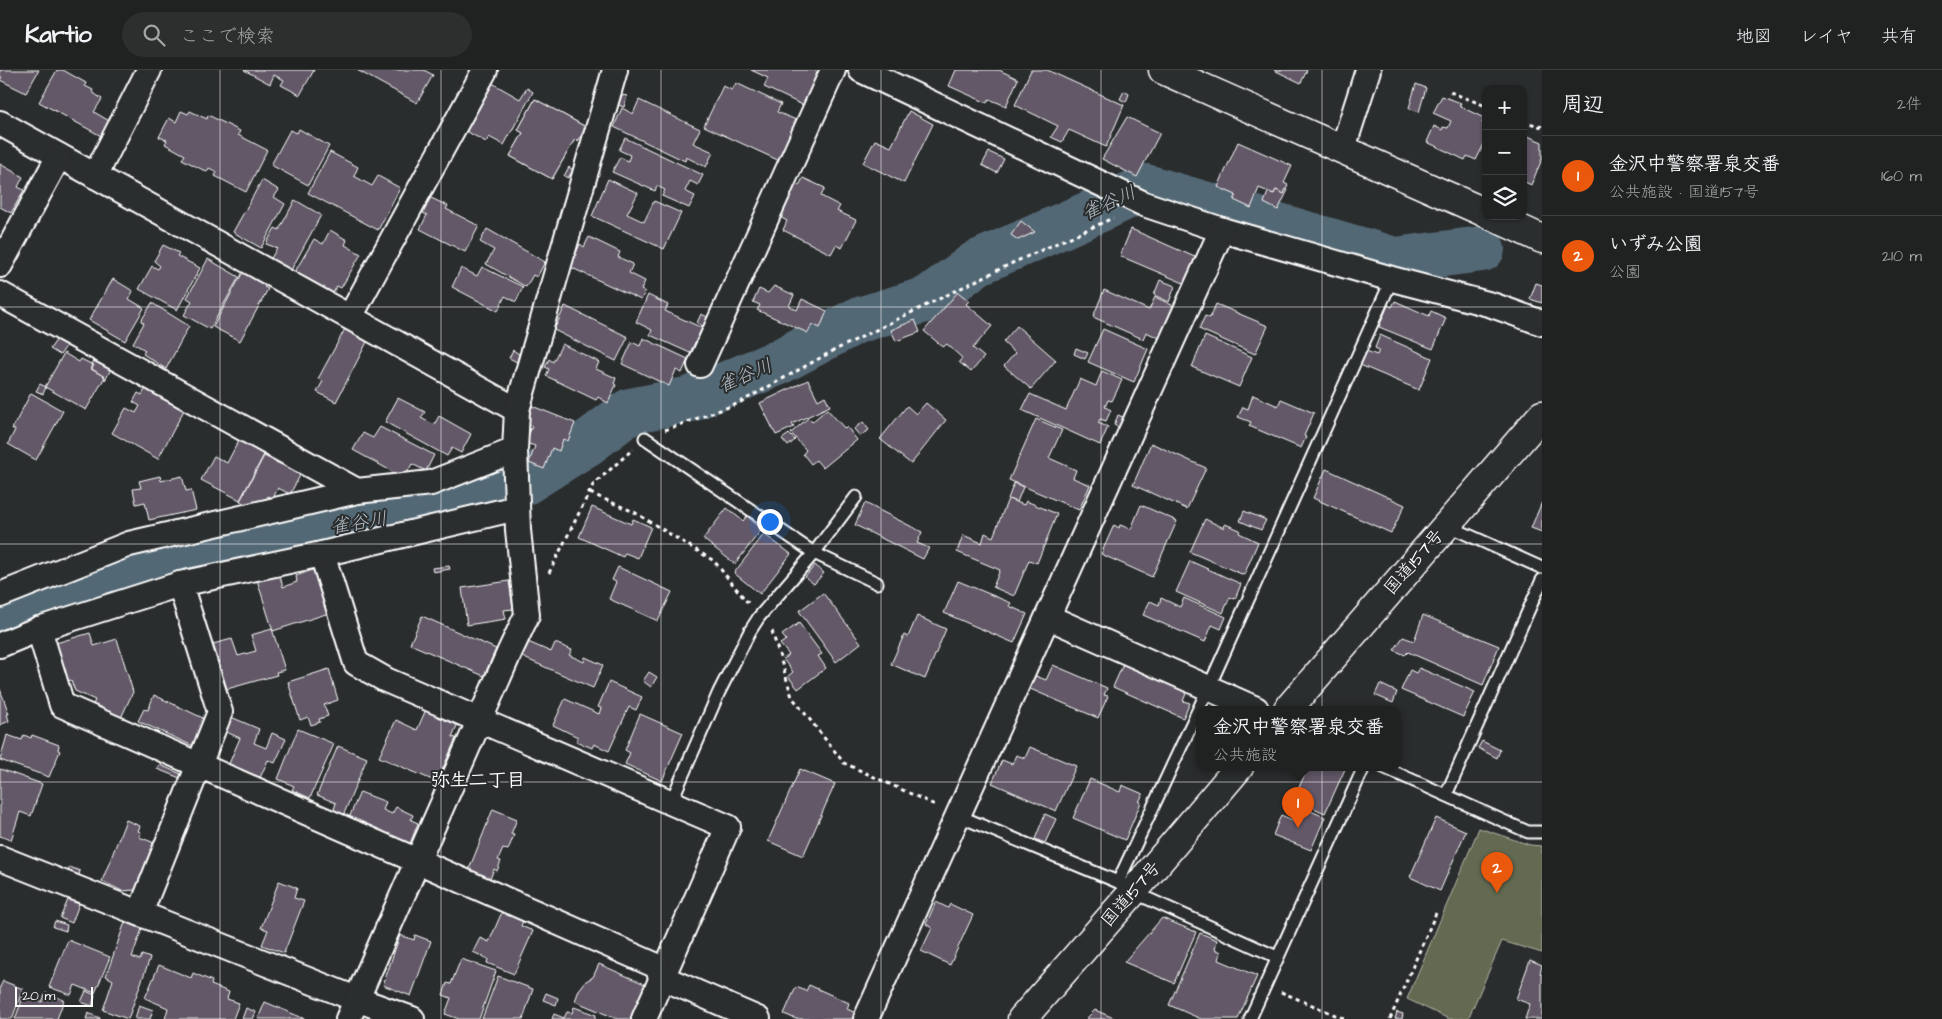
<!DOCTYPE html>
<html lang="ja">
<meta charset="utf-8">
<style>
body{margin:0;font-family:"Architects Daughter","Klee One",sans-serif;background:#2d2f2f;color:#f1f3f6}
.controls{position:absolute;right:15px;top:15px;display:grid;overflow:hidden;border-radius:10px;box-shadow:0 1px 4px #0004}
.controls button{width:45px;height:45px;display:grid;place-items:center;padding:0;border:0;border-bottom:1px solid #3d3f40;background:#202222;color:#f1f3f6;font:25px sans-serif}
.scale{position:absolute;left:15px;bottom:12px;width:78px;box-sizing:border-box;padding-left:5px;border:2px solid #fff;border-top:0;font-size:14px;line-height:18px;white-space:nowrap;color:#fff;-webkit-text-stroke:4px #2a2d2e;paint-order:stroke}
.you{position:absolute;left:769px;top:451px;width:18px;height:18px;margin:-12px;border:4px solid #fff;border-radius:50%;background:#1a73e8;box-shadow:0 0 0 8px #1a73e833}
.badge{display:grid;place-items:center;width:32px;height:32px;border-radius:50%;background:#ea580c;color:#fff;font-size:16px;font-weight:700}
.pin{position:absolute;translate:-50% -41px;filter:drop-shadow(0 1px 2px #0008)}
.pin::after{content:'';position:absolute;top:26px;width:18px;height:15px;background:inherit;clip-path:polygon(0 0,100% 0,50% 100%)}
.popup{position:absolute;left:1196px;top:636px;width:205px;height:65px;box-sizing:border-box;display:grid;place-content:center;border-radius:10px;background:#202222;filter:drop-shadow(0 1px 4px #0005);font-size:16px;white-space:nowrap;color:#a2a4a5}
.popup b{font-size:19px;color:#f1f3f6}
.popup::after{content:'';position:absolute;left:50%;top:100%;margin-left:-10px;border:10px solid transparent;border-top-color:#202222}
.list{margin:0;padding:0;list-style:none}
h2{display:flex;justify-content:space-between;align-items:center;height:65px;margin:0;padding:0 20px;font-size:21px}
h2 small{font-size:16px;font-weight:400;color:#a2a4a5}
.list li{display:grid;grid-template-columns:32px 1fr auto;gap:15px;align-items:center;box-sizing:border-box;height:80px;padding:0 20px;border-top:1px solid #3d3f40}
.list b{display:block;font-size:19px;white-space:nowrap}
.list p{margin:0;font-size:16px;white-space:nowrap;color:#a2a4a5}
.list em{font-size:16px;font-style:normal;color:#a2a4a5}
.icon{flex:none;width:28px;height:28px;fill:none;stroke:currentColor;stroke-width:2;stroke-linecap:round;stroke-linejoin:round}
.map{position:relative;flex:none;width:1542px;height:949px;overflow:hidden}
header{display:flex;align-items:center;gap:30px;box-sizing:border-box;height:70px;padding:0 25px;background:#202222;border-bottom:1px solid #3d3f40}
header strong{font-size:24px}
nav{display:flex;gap:28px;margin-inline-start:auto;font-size:18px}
.search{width:350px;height:45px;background:#2d2f2f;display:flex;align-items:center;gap:12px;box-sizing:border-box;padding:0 18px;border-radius:28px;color:#a2a4a5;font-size:19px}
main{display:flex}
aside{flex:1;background:#202222}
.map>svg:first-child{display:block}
</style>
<header>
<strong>Kartio</strong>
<div class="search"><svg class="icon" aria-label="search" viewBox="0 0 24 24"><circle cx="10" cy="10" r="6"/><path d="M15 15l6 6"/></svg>ここで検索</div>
<nav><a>地図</a><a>レイヤ</a><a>共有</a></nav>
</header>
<main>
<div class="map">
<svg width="1542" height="949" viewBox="0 0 1542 949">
<rect width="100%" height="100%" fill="#2a2d2e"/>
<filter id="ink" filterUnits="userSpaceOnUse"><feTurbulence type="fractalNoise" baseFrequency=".02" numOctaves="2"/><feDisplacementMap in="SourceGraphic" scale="10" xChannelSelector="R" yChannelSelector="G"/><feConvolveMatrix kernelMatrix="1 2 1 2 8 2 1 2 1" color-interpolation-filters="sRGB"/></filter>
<g filter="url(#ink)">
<!-- green -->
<path fill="#646b51" stroke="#b2b5a8" d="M1479,758L1530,775L1542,776V883L1502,871L1468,949H1449L1407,929Z"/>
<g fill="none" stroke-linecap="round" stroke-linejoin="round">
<!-- river -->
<path stroke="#526775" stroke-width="46" d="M0,547L101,510L172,492L348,453L412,445L522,414L589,372L630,341L691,329L777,293L856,251L928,229L977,193L1105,137L1146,117L1395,190L1482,179"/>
</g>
<!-- building -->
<g fill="#625867" stroke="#fff">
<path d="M0,0H39L26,23L0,10L2,7L0,6Z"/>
<path d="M57,0H63L86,13L85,16L93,20L92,22L102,29L94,42L111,52L103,67L39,32Z"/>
<path d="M244,0H314L300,25L281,15L284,10L274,5L270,14Z"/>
<path d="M357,0H424L433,5L417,33Z"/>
<path d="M751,0H814L823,4L807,37L764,17L768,8Z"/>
<path d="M956,0H999L1018,9L1006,36L989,29L987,33L949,16Z"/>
<path d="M1031,0H1047L1124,35L1106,77L1069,60L1062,72L1051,67L1058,56L1015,35Z"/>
<path d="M1274,0H1307L1301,13Z"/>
<path d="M492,13L520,29L527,18L533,22L504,75L489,67L486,72L466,61Z"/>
<path d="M736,13L781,34L777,42L801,52L782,92L704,56L723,16L732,20Z"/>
<path d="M1416,14L1426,18L1419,42L1409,38Z"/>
<path d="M1124,21L1129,24L1126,32L1120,29Z"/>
<path d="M622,25L627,26L624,37L618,35Z"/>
<path d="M1442,26L1461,33L1459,36L1484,48L1482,53L1486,55V70L1476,90L1467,86L1465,90L1427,72L1434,56L1442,60L1443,57L1448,58L1451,51L1433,43Z"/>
<path d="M535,29L586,57L578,71L575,69L552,109L510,86L523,63L518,60Z"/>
<path d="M535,29L586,57L578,71L575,69L552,109L510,86L523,63L518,60Z"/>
<path d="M639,30L700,59L693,73L713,82L706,97L686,87L685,91L614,57L622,38L633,44Z"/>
<path d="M181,41L188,44L190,41L207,49L208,45L240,61L238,65L267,80L246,122L215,106L217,102L209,98L207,102L182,89L185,85L165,74L167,70L159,67L169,48L176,52Z"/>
<path d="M909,41L933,54L904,113L863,93L875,70L891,77Z"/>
<path d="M1127,47L1160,63L1137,107L1102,89Z"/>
<path d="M299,59L329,76L308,115L271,95L290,60L297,63Z"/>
<path d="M1523,64L1542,72V89L1531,115L1523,111Z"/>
<path d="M625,68L703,105L698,115L690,111L685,121L695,126L689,138L662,126L665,120L657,116L655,121L612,102L620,87L628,91L630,85L619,80Z"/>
<path d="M1238,72L1292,96L1284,113L1288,115L1284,124L1276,120L1274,124L1259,118L1251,138L1234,130L1236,125L1218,117Z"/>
<path d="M330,82L358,97L354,106L372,116L378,106L400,118L378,160L308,123Z"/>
<path d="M989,82L1004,89L997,103L982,95Z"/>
<path d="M0,94L23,107L18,117L24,120L11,143L0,137Z"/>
<path d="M569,97L573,100L568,108L564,106Z"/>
<path d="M803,108L825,118L821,126L840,136L837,141L856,150L842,178L836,175L831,184L783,160L787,151L780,147L795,114L799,116Z"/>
<path d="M608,109L638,123L627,144L644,152L654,131L681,143L664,179L592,146Z"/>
<path d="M262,110L279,120L274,127L285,134L261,178L233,162Z"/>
<path d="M1286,119L1288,120L1278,140L1264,133L1268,122L1274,124L1276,120L1284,124Z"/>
<path d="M429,127L448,136L446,139L479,156L465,182L420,159L427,145L423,143L427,136L424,134Z"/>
<path d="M295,130L321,145L290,202L270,190L277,178L266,174L275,158L279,160Z"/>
<path d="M1021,151L1035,162L1018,170L1011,165Z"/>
<path d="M487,159L545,192L537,207L533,205L526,217L486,194L494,180L480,172Z"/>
<path d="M1131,159L1197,188L1186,214L1120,186Z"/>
<path d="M330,160L347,170L345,175L361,184L341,218L337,216L331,227L293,205L314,169L323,174Z"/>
<path d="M589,167L620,182L618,187L633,194L629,203L645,211L641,220L645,222L641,230L570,197L580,174L584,177Z"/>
<path d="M163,175L179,183L177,186L200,198L177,240L139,219L152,196L158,199L160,196L154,191Z"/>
<path d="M208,189L239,207L210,259L184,245L192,231L187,228Z"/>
<path d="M482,197L523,217L516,232L505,226L498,241L452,217L461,198L477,206Z"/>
<path d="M243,202L266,215L264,217L268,219L240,271L213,257Z"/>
<path d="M113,209L133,221L129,229L144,238L125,271L89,250Z"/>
<path d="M1160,210L1175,216L1169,232L1154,225Z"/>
<path d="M1536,213L1542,215V233L1530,229Z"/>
<path d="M774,216L794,225L789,236L797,240L802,229L827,241L820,258L812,254L808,263L757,240L760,235L753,232L759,219L768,223Z"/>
<path d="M1104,220L1149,240L1155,227L1176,237L1165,263L1162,262L1159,268L1146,262L1143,269L1093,247Z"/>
<path d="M958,222L969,231L966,234L992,256L973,278L984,287L971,302L959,292L962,288L947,274L943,277L924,261Z"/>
<path d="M648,225L668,235L665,241L702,258L690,283L650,265L652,260L636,252Z"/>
<path d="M1395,231L1429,246L1431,241L1446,248L1433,279L1379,257L1388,235L1392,237Z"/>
<path d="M152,233L189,256L166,299L143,284L145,280L133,273L144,253L141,251Z"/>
<path d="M1216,234L1268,256L1255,284L1199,259L1205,246L1210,248Z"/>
<path d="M565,236L628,267L616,291L554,260Z"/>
<path d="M701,244L712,249L708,259L697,253Z"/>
<path d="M915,250L920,262L896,271L891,260Z"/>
<path d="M1017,256L1056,290L1031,319L1004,296L1015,283L1003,272Z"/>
<path d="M346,257L368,270L336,332L317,322L323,311L318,309Z"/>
<path d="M1103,259L1148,279L1134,312L1088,292Z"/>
<path d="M61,263L71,269L60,285L50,279Z"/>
<path d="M1380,265L1432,288L1419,320L1360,295L1366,281L1377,285L1379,280L1375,278Z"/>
<path d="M1205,266L1252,287L1239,317L1192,297Z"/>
<path d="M643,268L688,289L682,303L676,300L669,316L622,294L632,272L640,276Z"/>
<path d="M562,274L599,292L596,299L616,308L614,314L616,315L608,333L598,327L596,330L546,306L549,299L545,297L549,289L553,292Z"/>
<path d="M1076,278L1088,283L1085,289L1074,284Z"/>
<path d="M513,280L519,284L517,292L509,288Z"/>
<path d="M64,283L79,292L81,289L93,295L91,299L105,307L86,340L45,317Z"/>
<path d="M98,283L115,292L105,310V307L92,299L94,295L92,294Z"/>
<path d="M1102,301L1122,310L1112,331L1108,330L1105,337L1111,340L1106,351L1100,349L1098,353L1108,357L1100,375L1022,340L1030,324L1066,340L1080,309L1096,316Z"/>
<path d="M808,310L818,330L825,326L830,336L792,354L794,357L776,365L760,333Z"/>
<path d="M149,312L169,324L166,330L184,340L158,389L112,363L126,338L136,343L140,336L133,332L138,323L142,325Z"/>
<path d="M40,314L46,317L43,324L36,321Z"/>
<path d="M31,323L63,341L36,390L8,374L15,360L12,359Z"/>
<path d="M1253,325L1278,336L1281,329L1314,343L1304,366L1306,367L1301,378L1249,356L1251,352L1238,347L1243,337L1248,339Z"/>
<path d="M398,328L425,342L421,348L434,355L439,346L471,364L461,383L452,378L447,386L385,352Z"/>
<path d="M926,333L946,350L911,394L880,369L907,336L916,344Z"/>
<path d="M532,336L575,353L568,371L563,369L559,381L552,378L544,399L529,393L535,376L526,373L532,356L524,354Z"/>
<path d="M827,339L845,359L847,357L857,370L823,398L816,390L811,394L803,384L806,380L791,363L808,348L812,352Z"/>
<path d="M1118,345L1125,348L1120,358L1114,355Z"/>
<path d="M1036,349L1062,360L1049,388L1076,400L1073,408L1090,415L1079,440L1009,410Z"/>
<path d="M863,352L869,360L860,366L854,359Z"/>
<path d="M380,357L434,385L426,401L412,394L404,408L353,380L363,363L373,368Z"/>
<path d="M789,364L795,370L788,376L782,369Z"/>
<path d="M248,368L267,379L240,430L201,410L214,386L227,393L239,370L245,374Z"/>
<path d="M1151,373L1206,398L1187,439L1133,415Z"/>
<path d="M264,386L280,394L283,389L303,400L290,424L278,418L273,428L268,426L264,434L258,431L253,439L240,431Z"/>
<path d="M1326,399L1405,435L1391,463L1313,428Z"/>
<path d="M160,406L161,411L182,406L186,421L191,420L196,440L149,450L145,432L136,434L133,419L141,418L139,411Z"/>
<path d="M1014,413L1023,417L1017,432L1008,429Z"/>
<path d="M1008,429L1024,435L1026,431L1057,444L1037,493L1029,490L1014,526L993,517L1000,500L957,482L963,465L982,473L985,463L993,467Z"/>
<path d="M1542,432V462L1531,458Z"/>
<path d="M865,433L922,462L917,473L929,478L923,489L855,455Z"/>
<path d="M1141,435L1177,451L1152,507L1101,484L1114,455L1119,458L1120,455L1131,459Z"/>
<path d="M592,437L631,454L633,449L651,457L638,488L625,483L623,487L579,467Z"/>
<path d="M727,438L743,451L747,446L762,459L735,494L703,469Z"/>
<path d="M1244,441L1266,450L1261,460L1240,451Z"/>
<path d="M1205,449L1224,458L1225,454L1240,460L1239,463L1258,472L1244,505L1190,482Z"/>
<path d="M764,464L791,484L760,524L734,503Z"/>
<path d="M1190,491L1241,514L1235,529L1230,527L1223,543L1176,522Z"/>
<path d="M815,495L824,503L814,514L805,507Z"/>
<path d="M449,496L450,499L433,502L432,498Z"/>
<path d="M618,497L672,522L658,551L609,529L616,512L612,510Z"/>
<path d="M315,499L329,543L273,561L257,510L279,503L283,517L297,512L296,506Z"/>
<path d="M509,511L513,539L504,540L506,549L467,555L462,518Z"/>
<path d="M958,511L1011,533L1009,536L1027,544L1014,573L944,543Z"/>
<path d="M823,523L861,573L836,592L799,541Z"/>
<path d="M1161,528L1180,537L1184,528L1226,547L1221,559L1212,555L1205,572L1143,545L1150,531L1159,535Z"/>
<path d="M1423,545L1499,576L1483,615L1408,582L1405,585L1394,580L1403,567L1414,571Z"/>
<path d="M422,546L496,579L484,606L410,574Z"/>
<path d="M917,546L946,559L925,609L891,594L904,565L908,567Z"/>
<path d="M799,553L822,584L818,586L826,598L798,619L788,606L793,602L783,589L789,585L780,574L786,570L782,565Z"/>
<path d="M272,559L285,600L276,602L277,605L227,619L213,574L232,569L238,586L256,581L251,565Z"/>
<path d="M90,563L94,576L117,569L133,622L120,650L92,637L95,630L75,621L71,610L67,611L56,573Z"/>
<path d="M528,572L551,582L555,573L572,580L569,585L584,592L585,587L603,595L593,618L522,587Z"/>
<path d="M1125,590L1188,619L1183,631L1190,633L1183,648L1113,617Z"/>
<path d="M1053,595L1107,618L1104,625L1108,626L1098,648L1028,618L1033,605L1046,610Z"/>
<path d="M1419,598L1475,622L1463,647L1401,620L1410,600L1416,603Z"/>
<path d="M329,599L338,630L324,635L328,646L319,649L320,652L311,655L308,647L300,650L288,612Z"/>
<path d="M649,602L657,607L651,617L643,611Z"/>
<path d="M609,612L642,627L636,640L629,637L609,681L594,674L592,678L576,671L578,667L553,655L565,629L599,644L601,638L598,637Z"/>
<path d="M1380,614L1397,622L1393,633L1375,625Z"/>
<path d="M0,619L9,644H7L9,651L0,655Z"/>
<path d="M154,625L205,649L193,676L138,651L144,639L148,640Z"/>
<path d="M427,637L459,651L452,667L456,668L437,712L379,687L396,650L417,660Z"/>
<path d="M640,644L683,663L662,711L625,694L630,683L625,680Z"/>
<path d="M231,647L259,659L254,673L266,678L272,663L286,669L275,693L268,690L259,710L228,696L240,668L224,661Z"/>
<path d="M298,659L334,674L310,728L292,720L294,716L278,709Z"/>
<path d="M7,665L22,670L24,665L31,668L32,665L59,675L58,680L60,681L49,707L0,690Z"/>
<path d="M1482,671L1500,680L1497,688L1478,678Z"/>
<path d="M338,676L367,688L343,746L333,742L336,733L317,725Z"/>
<path d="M1030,677L1076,696L1056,741L992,713L1002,690L1012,694L1016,685L1025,688Z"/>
<path d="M160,695L181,704L180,708L157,699Z"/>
<path d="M1308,697H1346L1325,743L1294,729Z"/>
<path d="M0,699L42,714L31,746L20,742L11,770L0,766Z"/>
<path d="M800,699L835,714L803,786L768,771Z"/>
<path d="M1090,709L1120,722L1122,715L1143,724L1139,732H1141L1125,770L1073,748Z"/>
<path d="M360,722L386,732L383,740L392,744L396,737L413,745L411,750L418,753L410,774L349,748Z"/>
<path d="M1303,738L1325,747L1311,780L1273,765L1281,745L1297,752Z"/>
<path d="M493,739L517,749L511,764L514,765L508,780L503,779L498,790L501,791L497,801L494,799L489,811L468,802Z"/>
<path d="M1045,744L1056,749L1045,773L1035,769Z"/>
<path d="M1436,748L1466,761L1440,821L1410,807Z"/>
<path d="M126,750L140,756L138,761L141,762L139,767L152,772L153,774L135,820L122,821L102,811Z"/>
<path d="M70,797L80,801L79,805L68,801Z"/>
<path d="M279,811L297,818L294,828L304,831L284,883L262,875L268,860L261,858Z"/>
<path d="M68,830L79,834L72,853L60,848Z"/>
<path d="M936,832L948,838L950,834L973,845L950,895L921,881L932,858L926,854Z"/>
<path d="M502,842L523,851L521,856L533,861L514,904L487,893L488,889L473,882L480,868L489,872Z"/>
<path d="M1162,848L1196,862L1174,913L1124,892Z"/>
<path d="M55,851L67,855L66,861L53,857Z"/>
<path d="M125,852L142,859L132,887L140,890L142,885L150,888L128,949L103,940L113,910L106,906Z"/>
<path d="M1200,863L1217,870L1215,879L1221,882L1219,890L1257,906L1238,949H1201L1169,935Z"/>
<path d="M400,865L414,870L415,865L431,871L411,926L383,915Z"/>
<path d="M68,870L110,887L95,923L75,915L71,925L49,917Z"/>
<path d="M461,889L496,901L479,949H459L445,944L451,928L443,925L447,913L451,914Z"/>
<path d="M1530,890L1542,895L1540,904L1542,905V949H1525L1530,934L1516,929Z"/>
<path d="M599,894L647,915L632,949H617L575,931L579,920L586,911L593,907Z"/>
<path d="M159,895L191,908L193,903L212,911L211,915L229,922L227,929L239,933L233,949H165L168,938L145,928Z"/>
<path d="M498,906L533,919L523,949H482Z"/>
<path d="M3,911L23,919L12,949H0V917Z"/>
<path d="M809,915L849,933L847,939L858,944L855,949H796L784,944L796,917L806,921Z"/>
<path d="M86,921L95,925L92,936L81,932Z"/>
<path d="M46,923L64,930L57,949H15L24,925L42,932Z"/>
<path d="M546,923L558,928L556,935L543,930Z"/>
<path d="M265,932L305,949H258Z"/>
<path d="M139,935L153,940L150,949H135Z"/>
<path d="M574,937L596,945L595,949H552L554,944L564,948L567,942L572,943Z"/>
<path d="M246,938L256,942L253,949H242Z"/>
<path d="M1095,940L1116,949H1086Z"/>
<path d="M1397,942L1403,944L1402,949H1395Z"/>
<path d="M88,943L100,948V949H86Z"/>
</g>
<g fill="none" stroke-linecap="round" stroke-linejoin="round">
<defs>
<g id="lane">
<path d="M645,368L814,483L877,513"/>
<path d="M1446,455L1542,498"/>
<path d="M1383,697L1528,762H1542"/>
<path d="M1446,725L1542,510"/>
<path d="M671,732L719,622L750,561L759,547L814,483L856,427"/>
<path d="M959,746L1118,812L1133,822L1277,887"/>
<path d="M1118,812L1208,619L1392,209"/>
<path d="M1250,949L1364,697"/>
</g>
<g id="street">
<path d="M861,0L1144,134L1222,160L1392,209L1492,235L1542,253"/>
<path d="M0,53L517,340"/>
<path d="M1343,78L1368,0"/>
<path d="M95,106L149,0"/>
<path d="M0,195L59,86"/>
<path d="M0,224L357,421"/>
<path d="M350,247L485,0"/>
<path d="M700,295L833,0"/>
<path d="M322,484L356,593L386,610L728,757L644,949"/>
<path d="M0,525L129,474L357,421L431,413L515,380"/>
<path d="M1048,547L1256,639"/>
<path d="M39,559L62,635L657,896L661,907L758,949"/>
<path d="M0,575L39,559L180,514L322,484L517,438"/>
<path d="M0,788L356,929L412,949"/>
<path d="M140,843L220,642L180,514"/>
<path d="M348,949L510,581L527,545L518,460L515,380L517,340L615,0"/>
<path d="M866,949L1222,160"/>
</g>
<g id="secondary">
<path d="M1163,0L1486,143"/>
<path d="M1492,146L1542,169"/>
</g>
<g id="highway">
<path d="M1288,639L1542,345"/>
<path d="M1022,949L1133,822L1239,697"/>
</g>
</defs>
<!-- lane casing -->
<use href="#lane" stroke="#fff" stroke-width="15"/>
<!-- street casing -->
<use href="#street" stroke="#fff" stroke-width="28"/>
<!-- secondary casing -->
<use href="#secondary" stroke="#fff" stroke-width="31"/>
<!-- highway casing -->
<use href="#highway" stroke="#fff" stroke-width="31"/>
<!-- path -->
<g stroke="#fff" stroke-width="3" stroke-dasharray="4 4" stroke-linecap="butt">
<path d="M1450,22L1486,36"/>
<path d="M1523,51L1542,57"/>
<path d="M665,360L737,334L831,282L1008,195L1113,148"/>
<path d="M590,423L634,442L714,491L748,533"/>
<path d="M549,503L593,415L633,379"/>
<path d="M772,561L792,627L844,693L935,735"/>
<path d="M1281,922L1345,949"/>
<path d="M1390,949L1436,843"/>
</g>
<!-- lane -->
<use href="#lane" stroke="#2a2d2e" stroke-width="11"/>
<!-- street -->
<use href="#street" stroke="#2a2d2e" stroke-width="24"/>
<!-- secondary -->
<use href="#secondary" stroke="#2a2d2e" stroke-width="28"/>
<!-- highway -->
<use href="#highway" stroke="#2a2d2e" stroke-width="28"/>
</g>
</g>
<!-- grid -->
<path fill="none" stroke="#fff" stroke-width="1" stroke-opacity="0.55" d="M220,0V949M441,0V949M661,0V949M881,0V949M1101,0V949M1322,0V949M0,237H1542M0,474H1542M0,712H1542"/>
<g text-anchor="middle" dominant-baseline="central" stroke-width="4" stroke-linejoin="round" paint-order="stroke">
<!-- street labels -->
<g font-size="18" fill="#fff" stroke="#2a2d2e">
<text transform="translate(1414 492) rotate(-49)">国道157号</text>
<text transform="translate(1131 824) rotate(-49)">国道157号</text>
</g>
<!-- water labels -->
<g font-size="19" font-style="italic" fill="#b1bbc1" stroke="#2a2d2e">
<text transform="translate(1109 133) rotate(-24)">雀谷川</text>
<text transform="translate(745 306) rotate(-23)">雀谷川</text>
<text transform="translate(359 453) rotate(-9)">雀谷川</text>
</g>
<!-- neighbourhood labels -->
<g font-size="19" font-weight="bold" fill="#fff" stroke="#2a2d2e">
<text x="478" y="710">弥生二丁目</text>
</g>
</g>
</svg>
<div class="controls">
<button>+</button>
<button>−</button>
<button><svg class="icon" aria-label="layers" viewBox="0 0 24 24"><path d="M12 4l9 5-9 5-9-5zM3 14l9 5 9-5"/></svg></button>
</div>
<div class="scale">20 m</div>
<div class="you"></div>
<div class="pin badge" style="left:1298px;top:758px">1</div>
<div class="popup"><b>金沢中警察署泉交番</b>公共施設</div>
<div class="pin badge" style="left:1497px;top:823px">2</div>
</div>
<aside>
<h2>周辺<small>2件</small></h2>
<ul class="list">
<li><span class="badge">1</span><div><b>金沢中警察署泉交番</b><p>公共施設 · 国道157号</p></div><em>160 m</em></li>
<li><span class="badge">2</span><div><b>いずみ公園</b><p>公園</p></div><em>210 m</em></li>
</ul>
</aside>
</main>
